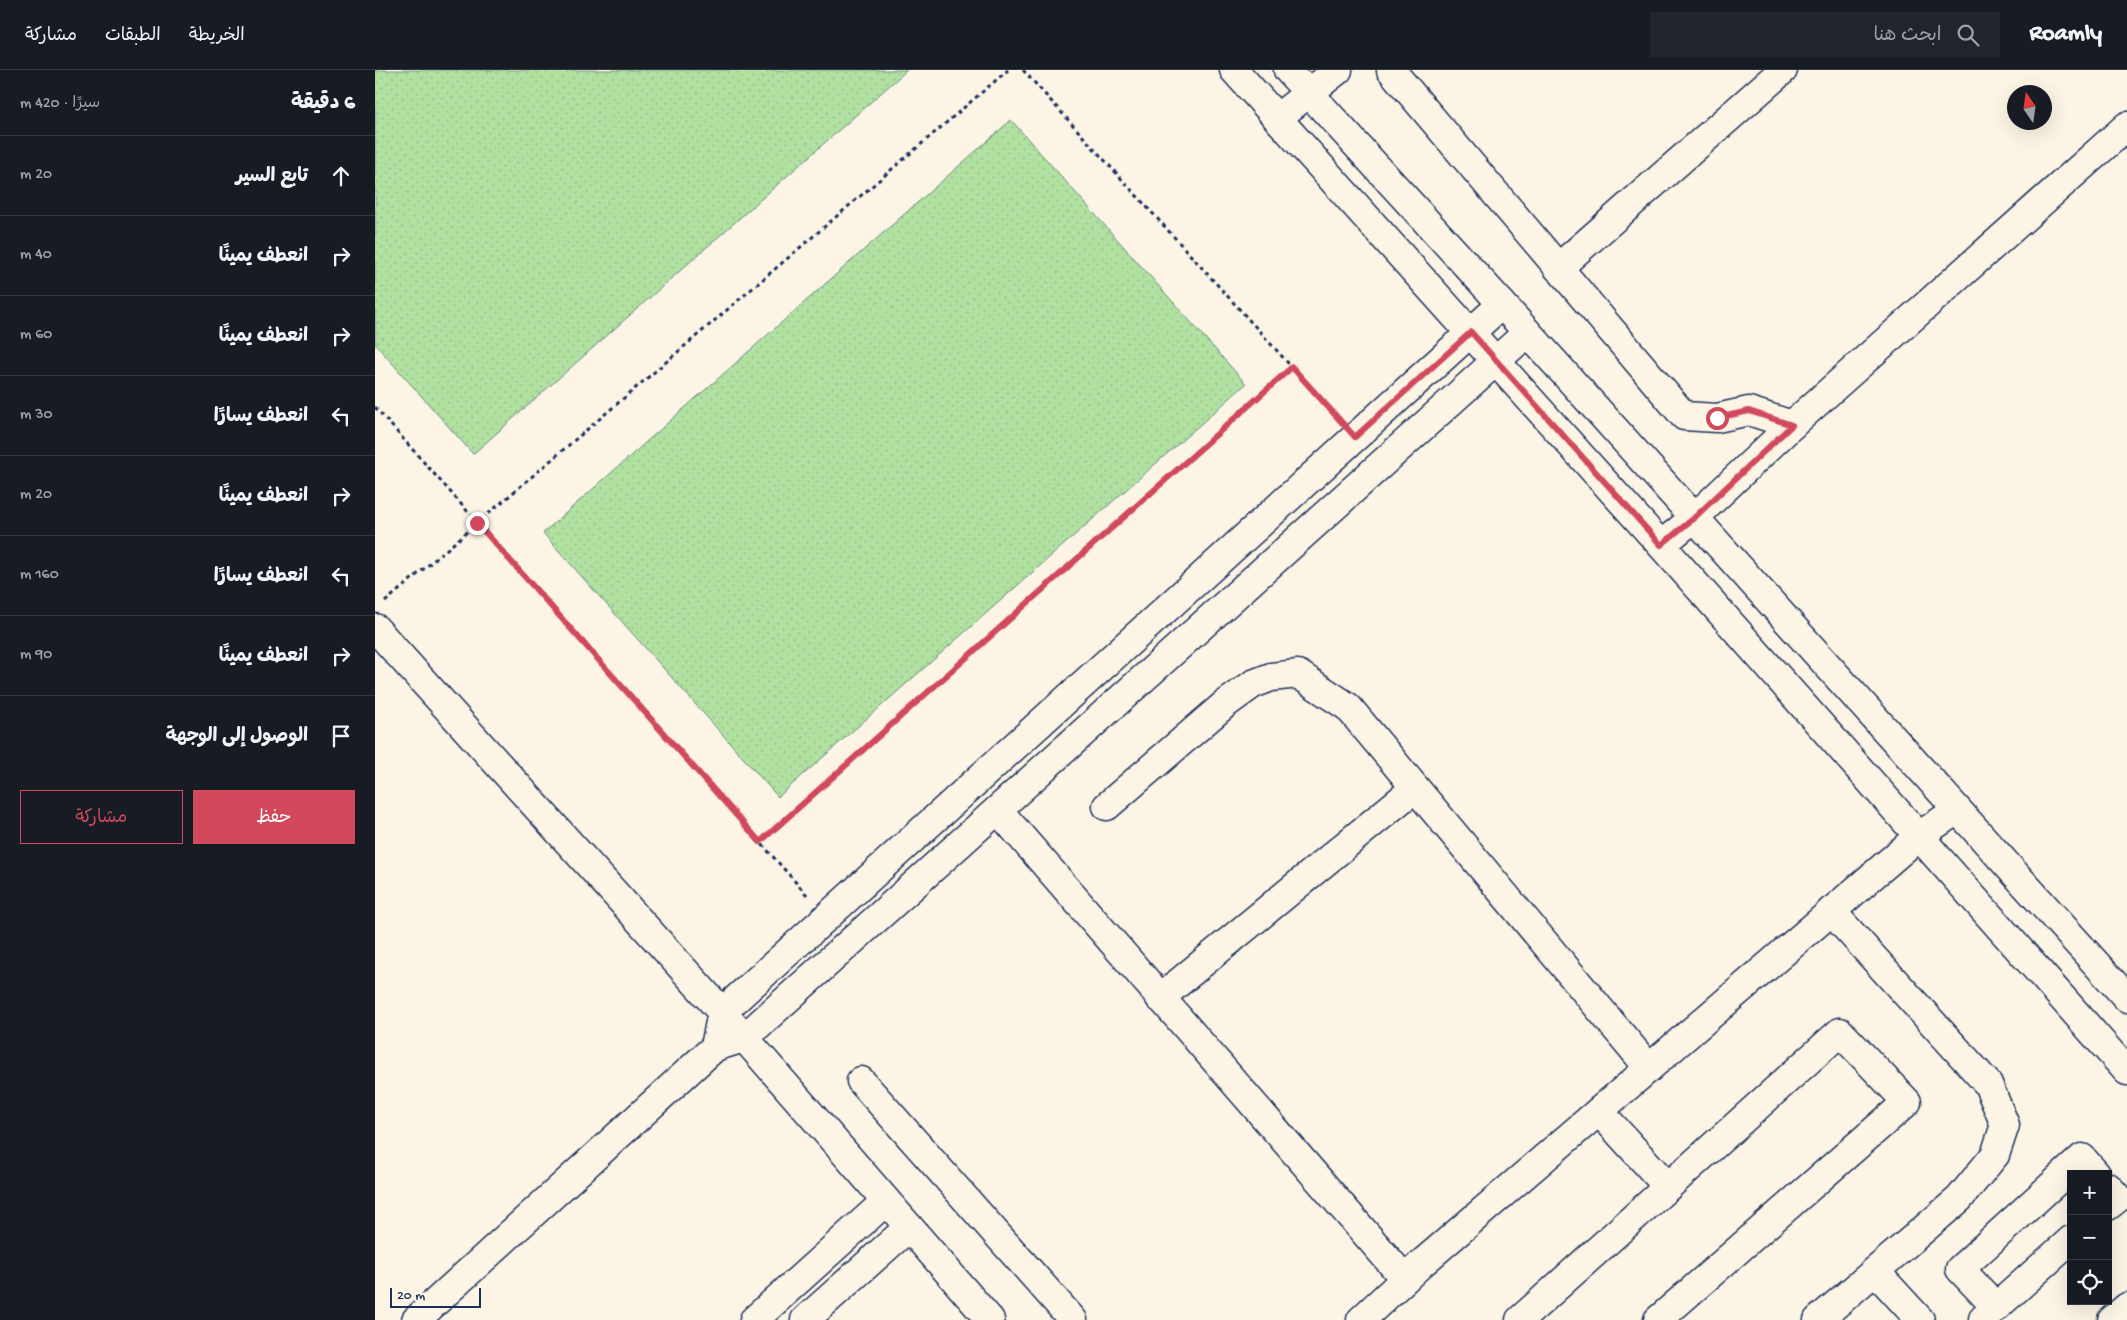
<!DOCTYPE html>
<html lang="ar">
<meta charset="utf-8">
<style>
body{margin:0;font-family:"Gochi Hand","Playpen Sans Arabic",sans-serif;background:#20242c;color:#f1f3f6;direction:rtl}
.controls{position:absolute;right:15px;bottom:15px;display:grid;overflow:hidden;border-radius:0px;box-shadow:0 5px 20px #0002}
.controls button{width:45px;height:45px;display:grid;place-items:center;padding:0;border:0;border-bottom:1px solid #363941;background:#171b24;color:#f1f3f6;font:25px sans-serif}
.compass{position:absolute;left:1632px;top:15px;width:45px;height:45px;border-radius:50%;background:#171b24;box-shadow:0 5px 20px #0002;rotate:347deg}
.scale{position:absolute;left:15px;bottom:12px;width:91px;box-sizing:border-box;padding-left:5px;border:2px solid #1b2f5e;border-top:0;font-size:14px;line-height:18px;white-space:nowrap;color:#1b2f5e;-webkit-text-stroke:4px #fcf5e5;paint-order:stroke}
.stop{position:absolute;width:15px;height:15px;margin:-11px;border:4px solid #d1495b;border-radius:50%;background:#fff}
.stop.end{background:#d1495b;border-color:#fff;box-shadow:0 1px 5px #0008}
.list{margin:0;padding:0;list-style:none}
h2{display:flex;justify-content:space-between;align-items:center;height:65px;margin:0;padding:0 20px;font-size:21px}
h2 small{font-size:16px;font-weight:400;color:#9ea1a6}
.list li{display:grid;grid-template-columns:32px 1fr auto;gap:15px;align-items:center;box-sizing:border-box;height:80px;padding:0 20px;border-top:1px solid #363941}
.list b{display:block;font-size:19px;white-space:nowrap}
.list em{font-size:16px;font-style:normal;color:#9ea1a6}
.actions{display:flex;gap:10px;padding:15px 20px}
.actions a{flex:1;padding:11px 0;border:1px solid #d1495b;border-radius:0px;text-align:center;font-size:18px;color:#d1495b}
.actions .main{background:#d1495b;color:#fff}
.icon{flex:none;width:28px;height:28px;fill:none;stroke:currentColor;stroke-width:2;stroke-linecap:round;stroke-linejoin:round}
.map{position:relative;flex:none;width:1752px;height:1250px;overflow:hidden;direction:ltr}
header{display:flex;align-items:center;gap:30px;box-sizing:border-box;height:70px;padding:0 25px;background:#171b24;border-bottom:1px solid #363941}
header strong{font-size:24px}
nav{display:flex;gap:28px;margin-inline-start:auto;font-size:18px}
.search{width:350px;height:45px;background:#20242c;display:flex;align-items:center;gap:12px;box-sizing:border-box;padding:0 18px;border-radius:0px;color:#9ea1a6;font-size:19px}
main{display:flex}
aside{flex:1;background:#171b24}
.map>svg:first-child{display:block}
</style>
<header>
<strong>Roamly</strong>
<div class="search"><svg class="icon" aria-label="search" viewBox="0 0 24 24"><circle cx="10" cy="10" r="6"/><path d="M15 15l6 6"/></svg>ابحث هنا</div>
<nav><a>الخريطة</a><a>الطبقات</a><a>مشاركة</a></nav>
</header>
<main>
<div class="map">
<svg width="1752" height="1250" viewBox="0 0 1752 1250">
<defs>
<pattern id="green-dots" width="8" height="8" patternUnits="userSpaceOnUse" patternTransform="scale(1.25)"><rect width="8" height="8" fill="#b1e1a1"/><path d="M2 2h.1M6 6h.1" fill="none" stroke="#98c18d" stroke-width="1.8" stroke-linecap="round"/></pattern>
</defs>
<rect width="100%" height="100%" fill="#fcf5e5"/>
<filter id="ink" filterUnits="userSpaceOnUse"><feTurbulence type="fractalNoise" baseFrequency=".02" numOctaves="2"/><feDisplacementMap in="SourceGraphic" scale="10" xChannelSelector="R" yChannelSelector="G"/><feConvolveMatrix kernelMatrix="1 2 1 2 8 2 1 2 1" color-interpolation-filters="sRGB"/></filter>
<g filter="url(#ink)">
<!-- green -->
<g fill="url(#green-dots)" stroke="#668880">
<path d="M0,0H532L98,384L0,274Z"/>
<path d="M636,50L871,314L403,727L168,463Z"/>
</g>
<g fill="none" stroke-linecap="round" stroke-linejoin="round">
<defs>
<g id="minor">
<path d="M859,0L1286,475L1752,1001"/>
<path d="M913,0L1127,234L1752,928"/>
<path d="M1016,0L1309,346L1342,348L1374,341L1417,355"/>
<path d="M902,48L963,0"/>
<path d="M1183,198L1408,0"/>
<path d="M1286,475L1319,448L1417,355L1752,56"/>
<path d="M0,558L347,942L615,1250"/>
<path d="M732,736L849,635L878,614L896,607L923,604L973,637L1274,998"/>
<path d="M623,740L1030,1209"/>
<path d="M785,928L1040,718"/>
<path d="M340,977L347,942L1127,234"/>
<path d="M486,1011L698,1250"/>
<path d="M1224,1041L1293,1117"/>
<path d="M1733,1117L1743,1128L1733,1136"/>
<path d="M1500,1201L1545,1250"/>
<path d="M1621,1237L1585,1199L1707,1088L1721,1104"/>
<path d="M1608,1249L1696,1170"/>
<path d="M41,1250L340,977L369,968L1152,263"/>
<path d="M379,1250L511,1131"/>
<path d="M430,1250L534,1157"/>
<path d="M986,1250L1046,1194L1544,766L1582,740"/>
<path d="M1145,1250L1465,962L1532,1032L1283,1250"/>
<path d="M1443,1250L1584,1129L1620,1085L1630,1055L1613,1014L1456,841"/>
<path d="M1737,1250L1752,1237"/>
</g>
</defs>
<!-- minor casing -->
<use href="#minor" stroke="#1b2f5e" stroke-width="31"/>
<!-- path -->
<g stroke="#1b2f5e" stroke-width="3" stroke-dasharray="4 4" stroke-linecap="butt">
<path d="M648,0L961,346"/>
<path d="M0,337L432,825"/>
<path d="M10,532L633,0"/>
<path d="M385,772L917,297"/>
</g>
<!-- minor -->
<use href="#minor" stroke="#fcf5e5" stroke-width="28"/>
</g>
</g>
<g fill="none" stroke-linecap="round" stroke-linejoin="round" filter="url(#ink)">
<!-- route -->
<path stroke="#d1495b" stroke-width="6" d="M102,453L385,772L917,297L980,367L1096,262L1286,475L1319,448L1417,355L1374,341L1342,348"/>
</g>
</svg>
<div class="controls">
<button>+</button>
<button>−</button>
<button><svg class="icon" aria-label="locate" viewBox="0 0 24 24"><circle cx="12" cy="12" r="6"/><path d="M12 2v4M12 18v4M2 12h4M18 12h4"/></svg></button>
</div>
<svg class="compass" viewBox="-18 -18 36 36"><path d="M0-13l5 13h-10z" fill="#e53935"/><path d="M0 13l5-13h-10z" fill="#9ea1a6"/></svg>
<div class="scale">20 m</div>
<div class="stop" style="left:1342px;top:348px"></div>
<div class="stop end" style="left:102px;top:453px"></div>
</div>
<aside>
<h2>6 دقيقة<small>سيرًا · 420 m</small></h2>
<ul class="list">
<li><svg class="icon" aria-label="ahead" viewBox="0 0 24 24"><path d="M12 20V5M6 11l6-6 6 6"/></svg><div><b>تابع السير</b></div><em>20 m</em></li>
<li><svg class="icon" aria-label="right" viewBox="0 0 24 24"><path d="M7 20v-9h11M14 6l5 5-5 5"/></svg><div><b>انعطف يمينًا</b></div><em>40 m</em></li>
<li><svg class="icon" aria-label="right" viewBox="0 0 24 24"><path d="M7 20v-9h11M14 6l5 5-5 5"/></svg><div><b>انعطف يمينًا</b></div><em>60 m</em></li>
<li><svg class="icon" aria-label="left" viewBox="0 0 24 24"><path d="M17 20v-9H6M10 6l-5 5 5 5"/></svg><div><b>انعطف يسارًا</b></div><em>30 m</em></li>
<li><svg class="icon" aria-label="right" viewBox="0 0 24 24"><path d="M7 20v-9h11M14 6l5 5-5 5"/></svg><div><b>انعطف يمينًا</b></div><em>20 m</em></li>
<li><svg class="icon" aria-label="left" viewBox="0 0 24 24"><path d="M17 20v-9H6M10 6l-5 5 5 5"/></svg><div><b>انعطف يسارًا</b></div><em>160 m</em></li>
<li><svg class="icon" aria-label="right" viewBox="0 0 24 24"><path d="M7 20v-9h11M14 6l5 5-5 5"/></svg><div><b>انعطف يمينًا</b></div><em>90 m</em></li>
<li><svg class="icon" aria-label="arrive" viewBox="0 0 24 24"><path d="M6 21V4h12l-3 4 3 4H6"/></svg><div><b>الوصول إلى الوجهة</b></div></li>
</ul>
<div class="actions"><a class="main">حفظ</a><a>مشاركة</a></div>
</aside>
</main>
